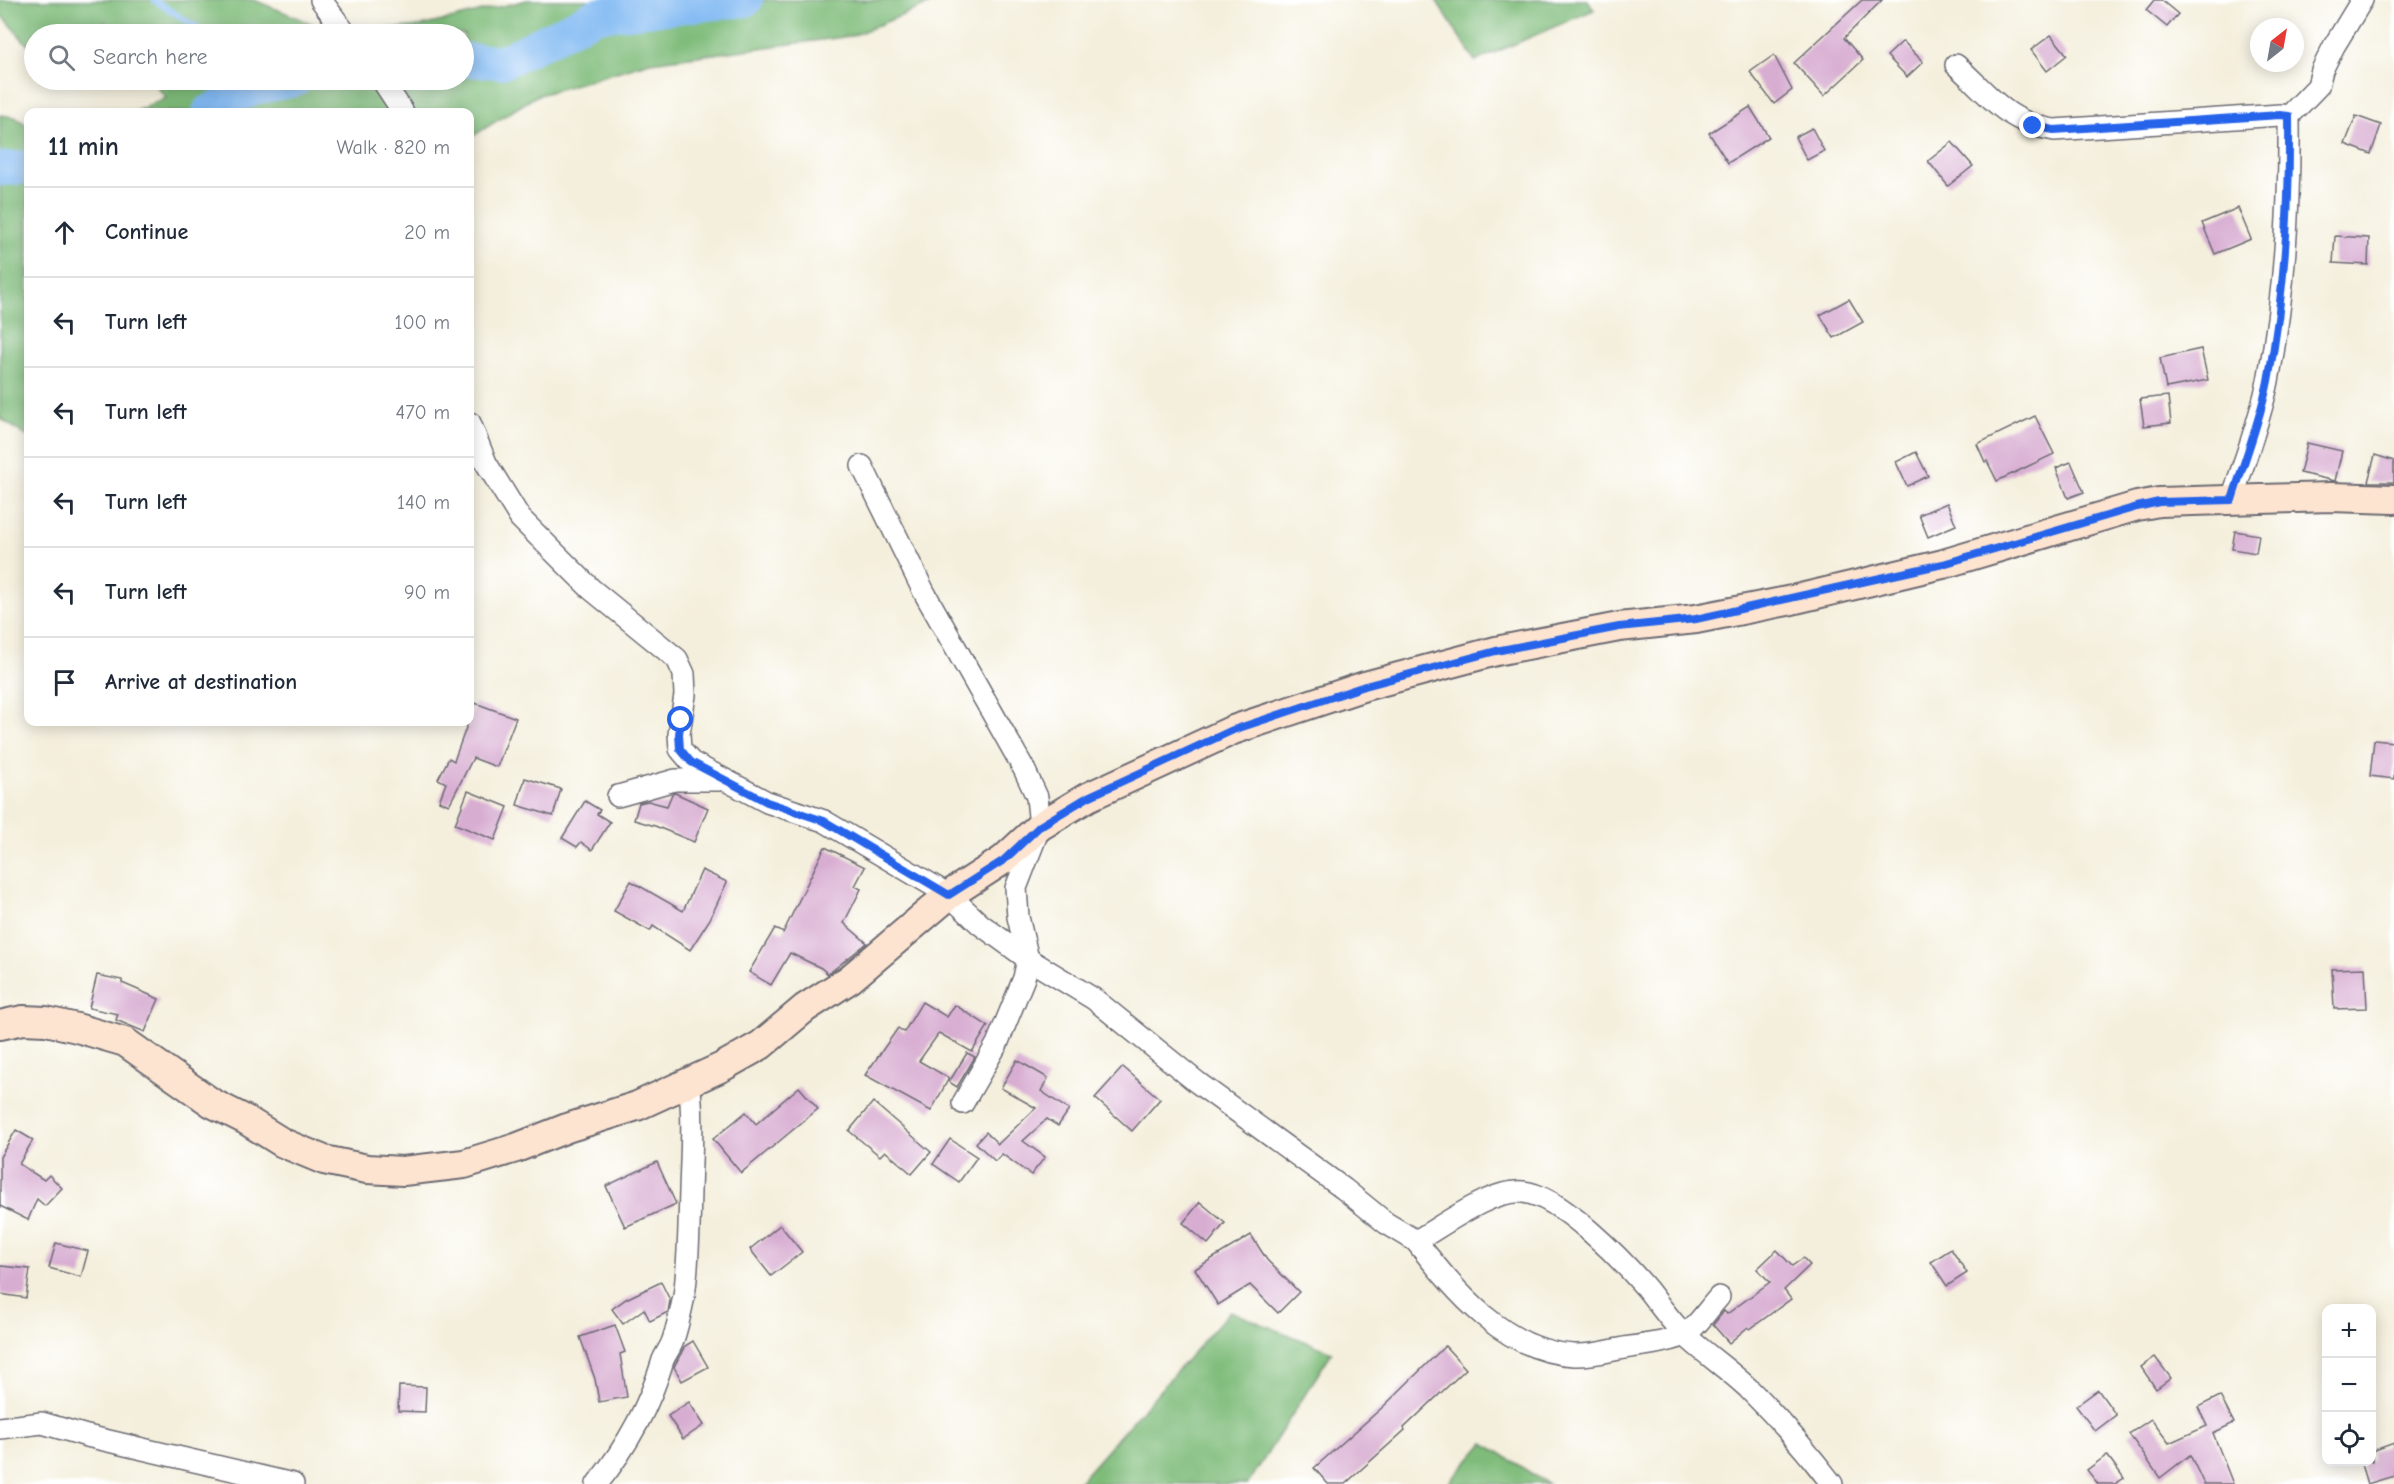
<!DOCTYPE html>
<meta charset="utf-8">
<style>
body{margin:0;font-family:"Comic Neue",sans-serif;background:#f2f2f3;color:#1f2937}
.controls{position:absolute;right:18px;bottom:18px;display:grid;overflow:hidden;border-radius:12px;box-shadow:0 3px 15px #0003}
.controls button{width:54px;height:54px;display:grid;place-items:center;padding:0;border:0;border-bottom:2px solid #e0e1e3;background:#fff;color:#1f2937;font:30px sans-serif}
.compass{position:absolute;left:2250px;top:18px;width:54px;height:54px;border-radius:50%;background:#fff;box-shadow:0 3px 15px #0003;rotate:31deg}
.stop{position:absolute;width:18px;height:18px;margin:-14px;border:4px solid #2563eb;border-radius:50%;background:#fff}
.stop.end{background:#2563eb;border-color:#fff;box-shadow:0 2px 6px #0008}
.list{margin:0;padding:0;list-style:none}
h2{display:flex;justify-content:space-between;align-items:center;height:78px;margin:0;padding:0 24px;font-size:26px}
h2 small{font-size:20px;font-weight:400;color:#747a83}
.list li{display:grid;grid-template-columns:39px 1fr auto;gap:18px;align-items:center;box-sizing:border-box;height:90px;padding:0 24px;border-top:2px solid #e0e1e3}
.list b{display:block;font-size:22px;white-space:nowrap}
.list em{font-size:20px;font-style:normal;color:#747a83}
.icon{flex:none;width:33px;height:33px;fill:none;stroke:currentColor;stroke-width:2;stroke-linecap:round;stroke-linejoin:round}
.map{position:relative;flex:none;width:2394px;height:1484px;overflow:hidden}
.search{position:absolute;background:#fff;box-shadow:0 3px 15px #0003;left:24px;top:24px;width:450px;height:66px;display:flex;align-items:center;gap:15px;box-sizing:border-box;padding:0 21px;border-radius:33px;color:#747a83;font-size:22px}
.panel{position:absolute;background:#fff;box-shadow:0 3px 15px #0003;left:24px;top:108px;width:450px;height:618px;border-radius:12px}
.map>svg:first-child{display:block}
</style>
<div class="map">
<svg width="2394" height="1484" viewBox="0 0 2394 1484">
<rect width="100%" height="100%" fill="#fff"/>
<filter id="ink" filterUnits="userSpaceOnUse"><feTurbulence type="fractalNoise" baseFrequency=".0167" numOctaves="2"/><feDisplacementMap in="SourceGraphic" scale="12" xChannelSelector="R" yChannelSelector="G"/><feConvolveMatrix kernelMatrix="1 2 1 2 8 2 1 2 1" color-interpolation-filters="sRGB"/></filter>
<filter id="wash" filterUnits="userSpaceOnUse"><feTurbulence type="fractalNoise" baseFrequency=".008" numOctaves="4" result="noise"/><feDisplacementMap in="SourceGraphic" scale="24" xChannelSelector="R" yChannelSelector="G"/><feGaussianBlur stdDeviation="1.35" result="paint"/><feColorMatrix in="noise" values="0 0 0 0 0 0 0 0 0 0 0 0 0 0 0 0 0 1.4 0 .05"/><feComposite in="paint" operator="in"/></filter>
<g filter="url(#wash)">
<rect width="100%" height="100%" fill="#f4efdc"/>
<!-- forest -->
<g fill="#7fbc7a" stroke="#506f5a" stroke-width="1.5">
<path d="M0,0H254L335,33L422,26L527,0H939L852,36L650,62L536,96L470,138V112H134L166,98L152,80H464V34H115L104,21L86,34H34V52L0,14Z"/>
<path d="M1436,0H1588L1594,10L1475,61Z"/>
<path d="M0,115L15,117L28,126V437L0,418Z"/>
<path d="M1230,1311L1332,1352L1248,1484H1077Z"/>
<path d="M1484,1443L1548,1484H1448Z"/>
</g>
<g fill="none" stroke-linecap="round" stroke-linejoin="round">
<!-- stream -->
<g stroke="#82baf3" stroke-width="6">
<path d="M154,0L207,34"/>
<path d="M246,80L253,88"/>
</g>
<!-- river -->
<g stroke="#82baf3" stroke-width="34">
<path d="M464,60L503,62L597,15L746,0"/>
<path d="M209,112L253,88L295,80"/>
<path d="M0,169L28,167"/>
</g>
</g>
<g id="blocks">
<!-- building -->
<g fill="#d8add2">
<path d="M1862,0H1882L1844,38L1863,60L1824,96L1794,63Z"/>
<path d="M2154,0H2161L2178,14L2167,27L2146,10Z"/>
<path d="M2051,35L2067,55L2047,71L2031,50Z"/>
<path d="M1903,41L1923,62L1907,77L1887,56Z"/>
<path d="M1774,55L1792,90L1774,104L1750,72Z"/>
<path d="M1750,107L1769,137L1728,163L1709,133Z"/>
<path d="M2356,116L2381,125L2371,154L2345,144Z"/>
<path d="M1812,128L1824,151L1807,160L1795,137Z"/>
<path d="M1952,142L1973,166L1948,186L1928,161Z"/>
<path d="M2238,208L2251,239L2215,254L2202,223Z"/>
<path d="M2335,236L2369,238L2368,265L2333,263Z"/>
<path d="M1849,299L1863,322L1834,338L1820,315Z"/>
<path d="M2201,349L2208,380L2166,388L2160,358Z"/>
<path d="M2168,396L2171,423L2144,426L2140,399Z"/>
<path d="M2035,416L2054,454L1997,481L1987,461L1985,462L1977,444Z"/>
<path d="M2307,443L2342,451L2335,481L2300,473Z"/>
<path d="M1916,452L1928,476L1907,486L1896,462Z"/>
<path d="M2375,455L2394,461V482H2368Z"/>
<path d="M2071,462L2084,492L2068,498L2056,468Z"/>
<path d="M1947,503L1956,525L1928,537L1919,515Z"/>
<path d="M2235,531L2259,535L2256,553L2232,549Z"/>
<path d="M475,703L516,718L497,767L473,758L449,805L439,801L446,783L438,779L449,758L454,761Z"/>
<path d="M2374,740L2394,742V779L2370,776Z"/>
<path d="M525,778L561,789L553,816L517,805Z"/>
<path d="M468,791L508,807L495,840L455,824Z"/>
<path d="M675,793L708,808L694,842L655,826L634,820L639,803L648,801L667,806L672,794Z"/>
<path d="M585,801L600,810L597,814L610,822L592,850L581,842L577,847L562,838Z"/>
<path d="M825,847L865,867L855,886L861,889L844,923L867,943L828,974L821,968L790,953L771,985L749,972L775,928L783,933Z"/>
<path d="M702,870L727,882L710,919L690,950L653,926L650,931L614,911L631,881L683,911Z"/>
<path d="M2365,968L2367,1008L2334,1009L2332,969Z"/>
<path d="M97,975L122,980V983L159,999L145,1032L116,1020L118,1014L89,1008Z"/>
<path d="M922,1002L947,1017L955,1005L988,1026L972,1052L939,1033L919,1061L949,1078L931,1111L865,1075L898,1028L904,1032Z"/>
<path d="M967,1053L975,1057L957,1087L949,1082Z"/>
<path d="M1017,1060L1048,1078L1041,1091L1069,1110L1058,1126L1047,1119L1023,1141L1045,1157L1031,1175L1002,1154L995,1161L976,1143L986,1132L998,1144L1036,1108L1001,1088Z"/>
<path d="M1123,1067L1160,1099L1132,1131L1095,1098Z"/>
<path d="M799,1087L818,1109L741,1173L713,1139L746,1112L756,1124Z"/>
<path d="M873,1102L931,1152L912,1174L885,1151L880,1156L849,1131Z"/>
<path d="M16,1130L33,1140L19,1164L44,1180L49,1175L62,1188L45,1206L37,1199L28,1220L0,1206V1157Z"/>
<path d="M950,1139L977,1157L959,1182L933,1164Z"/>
<path d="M657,1162L676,1204L625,1227L606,1186Z"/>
<path d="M1200,1202L1225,1223L1208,1244L1183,1223Z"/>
<path d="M780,1225L802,1252L771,1276L750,1249Z"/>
<path d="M1251,1235L1267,1260L1299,1292L1278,1313L1250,1285L1218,1305L1195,1269Z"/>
<path d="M56,1243L88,1251L81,1277L49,1268Z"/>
<path d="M1951,1249L1967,1273L1947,1286L1931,1262Z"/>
<path d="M1777,1250L1792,1266L1803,1258L1810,1265L1784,1290L1791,1299L1750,1329L1748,1327L1729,1343L1713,1325L1724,1311L1727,1314L1770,1282L1757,1269Z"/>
<path d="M1,1266L30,1269L26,1298L0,1294Z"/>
<path d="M661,1282L670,1300L668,1312L650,1321L644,1309L623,1324L612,1309L626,1299Z"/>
<path d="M615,1325L625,1352L620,1354L627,1397L599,1402L595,1379L580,1337Z"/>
<path d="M693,1341L708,1367L682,1381L674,1367L685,1346Z"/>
<path d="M1445,1346L1466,1369L1404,1428L1405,1430L1345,1484H1328L1314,1468L1385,1405Z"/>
<path d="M2155,1357L2171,1378L2156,1389L2141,1367Z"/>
<path d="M399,1386L426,1387L425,1412L398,1411Z"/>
<path d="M2098,1390L2116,1415L2095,1431L2076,1406Z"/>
<path d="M2220,1396L2234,1423L2213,1433L2233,1484H2204L2190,1455L2160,1478L2129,1434L2151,1419L2169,1443L2207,1426L2198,1407Z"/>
<path d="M689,1402L704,1425L683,1439L668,1416Z"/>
<path d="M2394,1443V1476L2367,1484L2360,1461H2372V1451Z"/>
<path d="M2107,1455L2124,1478L2115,1484H2098L2087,1470Z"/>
</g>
</g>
</g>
<g filter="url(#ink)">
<use href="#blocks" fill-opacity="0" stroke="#6c6a73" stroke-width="1.5"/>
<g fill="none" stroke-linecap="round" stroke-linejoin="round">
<defs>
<g id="street">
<path d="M321,0L346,34"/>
<path d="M1956,65C1991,96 2005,122 2054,130L2280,115L2289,116"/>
<path d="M382,80L403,112"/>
<path d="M470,423L486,463L520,518L591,589L677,659L684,674L685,695L679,734L680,749L691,762L767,802L824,821L949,895L980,924L1028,959L1094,999L1198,1083L1344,1189L1386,1223L1416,1241C1444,1225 1491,1189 1523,1192C1560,1195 1623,1261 1647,1289C1659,1304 1671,1322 1685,1335C1705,1354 1728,1369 1748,1388C1778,1418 1806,1450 1832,1484"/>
<path d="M862,466L924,592L1024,769L1037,797L1040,826L1016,888L1018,917L1028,959L1024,978L997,1044L963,1103"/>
<path d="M2232,499C2244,461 2260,421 2268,381C2285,293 2290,205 2289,116L2318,86L2322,70L2334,46L2362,0"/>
<path d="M618,796L675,780H720"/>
<path d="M1416,1241C1455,1291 1505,1352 1574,1355C1591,1356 1608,1351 1624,1348C1637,1346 1677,1341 1686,1334C1698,1325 1709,1308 1719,1297"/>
<path d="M0,1428L42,1423L87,1436L293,1484"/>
<path d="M597,1484C626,1448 650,1404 663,1360C666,1353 671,1347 673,1340C678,1326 681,1310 684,1296C689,1262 689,1225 690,1191C691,1155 694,1118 689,1082"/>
</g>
<path id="secondary" d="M0,1025L23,1020L46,1021L77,1028L125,1042L212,1103L246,1120L283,1143L324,1160L367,1169L403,1171L464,1164L516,1148L567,1128L637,1106L722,1067L761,1045L805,1008L850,979L949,895L1003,860L1040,826L1088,797L1233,730L1365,686L1496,651L1619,627L1696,619L1792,600L1943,564L2137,506L2159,502L2331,497L2394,499"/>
</defs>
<!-- street casing -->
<use href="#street" stroke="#6c6a73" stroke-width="24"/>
<!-- secondary casing -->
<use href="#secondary" stroke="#6c6a73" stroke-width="32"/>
<!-- street -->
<use href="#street" stroke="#fff" stroke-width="21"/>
<!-- secondary -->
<use href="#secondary" stroke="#fde4d0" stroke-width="28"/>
</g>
</g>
<g fill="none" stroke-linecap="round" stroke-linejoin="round" filter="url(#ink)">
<!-- route -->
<path stroke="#2563eb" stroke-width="8" d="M681,720L679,734L680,749L691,762L767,802L824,821L949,895L1004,860L1040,826L1088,797L1233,730L1365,686L1496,651L1619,627L1696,619L1943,564L2137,507L2159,502L2232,500C2244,461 2260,421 2268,381C2285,293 2290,206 2289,116L2280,115L2054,130L2033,126"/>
</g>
</svg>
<div class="controls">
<button>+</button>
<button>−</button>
<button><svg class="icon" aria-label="locate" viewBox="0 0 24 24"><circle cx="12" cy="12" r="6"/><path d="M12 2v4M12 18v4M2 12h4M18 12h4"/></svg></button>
</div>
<svg class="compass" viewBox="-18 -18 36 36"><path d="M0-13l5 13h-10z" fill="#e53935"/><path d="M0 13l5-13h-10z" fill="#747a83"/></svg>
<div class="stop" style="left:681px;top:720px"></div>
<div class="stop end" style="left:2033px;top:126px"></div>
<div class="search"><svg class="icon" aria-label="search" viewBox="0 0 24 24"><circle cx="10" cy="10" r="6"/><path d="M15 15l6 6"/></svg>Search here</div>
<section class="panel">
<h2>11 min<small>Walk · 820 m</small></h2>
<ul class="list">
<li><svg class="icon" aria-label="ahead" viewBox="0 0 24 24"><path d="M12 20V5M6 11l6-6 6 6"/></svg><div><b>Continue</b></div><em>20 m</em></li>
<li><svg class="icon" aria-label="left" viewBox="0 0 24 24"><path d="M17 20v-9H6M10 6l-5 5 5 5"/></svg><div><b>Turn left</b></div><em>100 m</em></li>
<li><svg class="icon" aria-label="left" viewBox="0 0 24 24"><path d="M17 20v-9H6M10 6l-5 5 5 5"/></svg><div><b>Turn left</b></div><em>470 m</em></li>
<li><svg class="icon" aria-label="left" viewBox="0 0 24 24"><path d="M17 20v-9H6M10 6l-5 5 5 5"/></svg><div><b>Turn left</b></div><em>140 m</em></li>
<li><svg class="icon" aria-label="left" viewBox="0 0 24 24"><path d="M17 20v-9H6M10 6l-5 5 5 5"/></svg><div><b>Turn left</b></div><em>90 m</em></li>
<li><svg class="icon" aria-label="arrive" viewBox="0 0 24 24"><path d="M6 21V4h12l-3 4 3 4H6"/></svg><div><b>Arrive at destination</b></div></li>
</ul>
</section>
</div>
